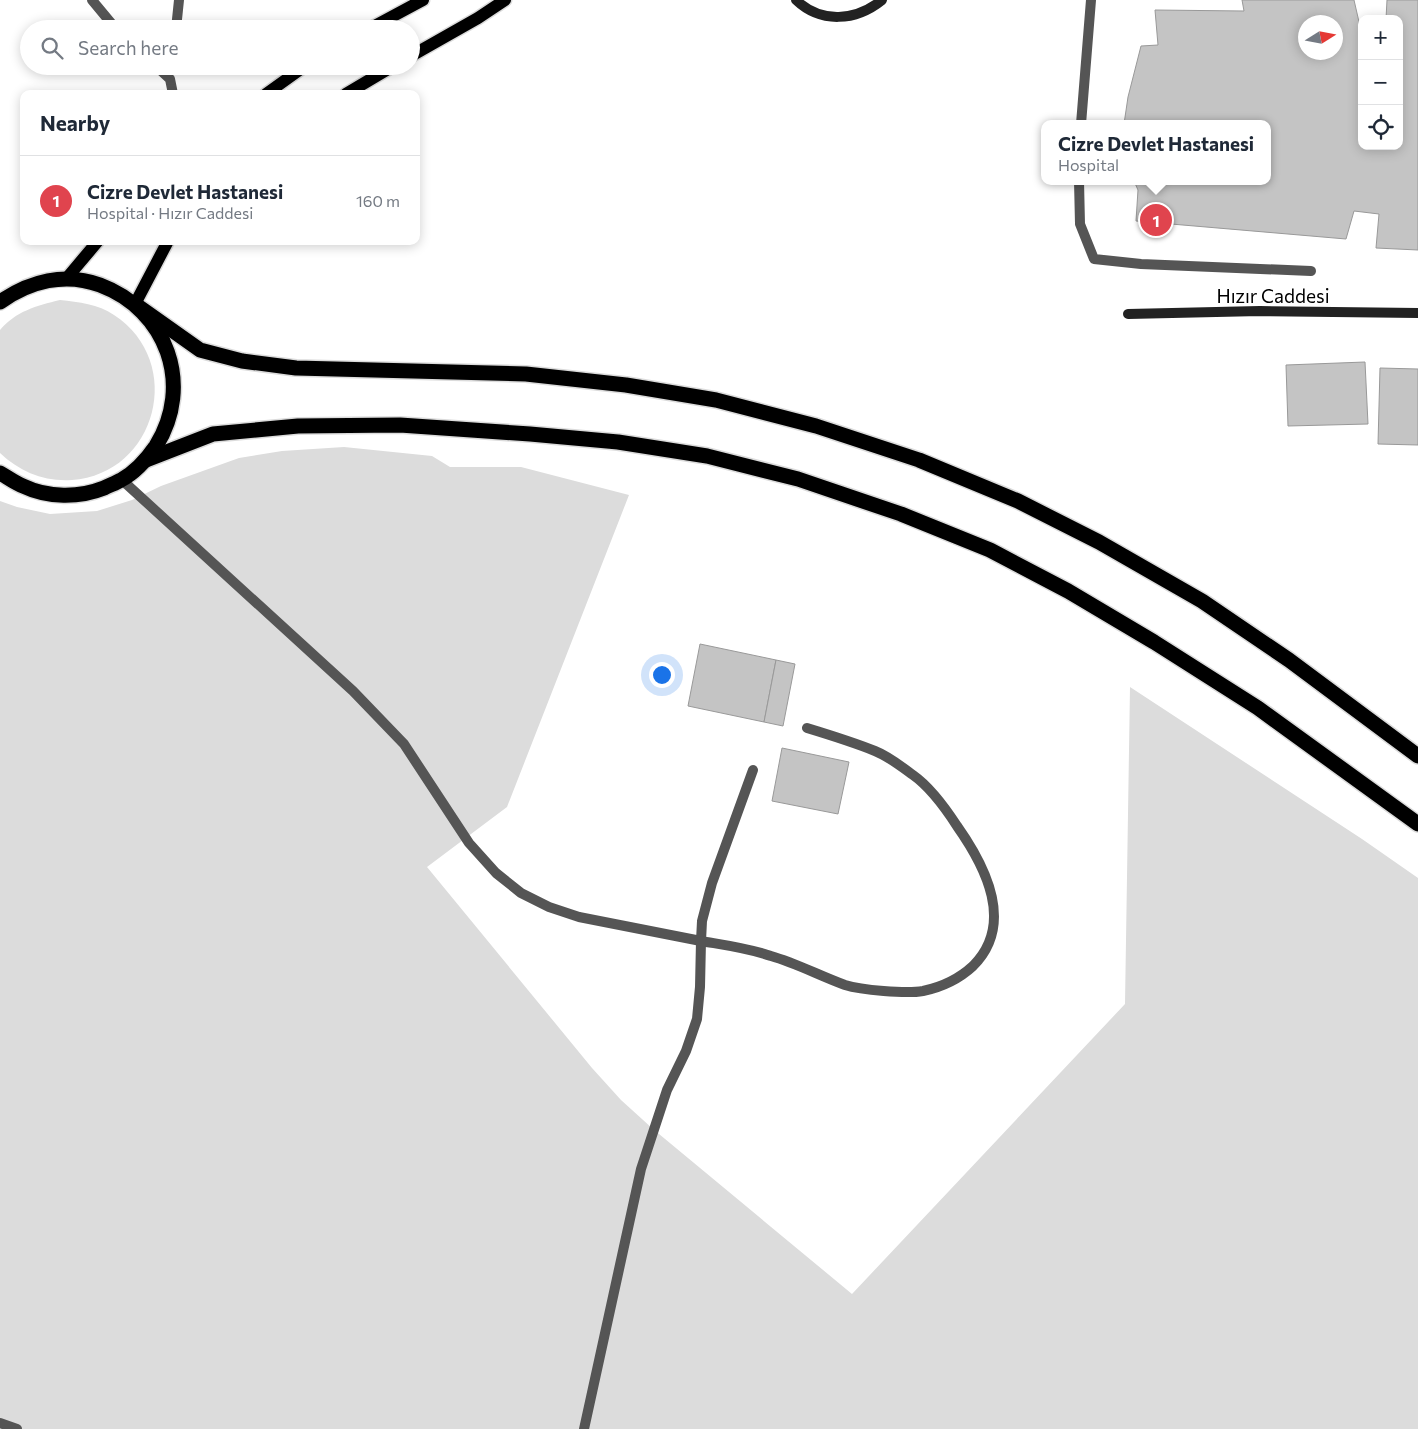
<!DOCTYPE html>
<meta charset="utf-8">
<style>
body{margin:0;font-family:Commissioner,sans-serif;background:#f2f2f3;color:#1f2937}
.controls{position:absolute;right:15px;top:15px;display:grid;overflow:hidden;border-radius:10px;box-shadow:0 2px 12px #0003}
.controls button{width:45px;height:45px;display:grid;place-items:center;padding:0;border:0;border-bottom:1px solid #e0e1e3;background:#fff;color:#1f2937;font:25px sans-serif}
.compass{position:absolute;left:1298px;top:15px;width:45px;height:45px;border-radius:50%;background:#fff;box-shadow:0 2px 12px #0003;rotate:79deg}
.you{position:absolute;left:661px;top:674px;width:18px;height:18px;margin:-12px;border:4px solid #fff;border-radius:50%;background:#1a73e8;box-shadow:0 0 0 8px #1a73e833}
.badge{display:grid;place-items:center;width:32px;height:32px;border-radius:50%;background:#000;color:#fff;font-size:16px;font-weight:700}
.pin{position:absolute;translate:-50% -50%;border:2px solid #fff;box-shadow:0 1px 5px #0006}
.popup{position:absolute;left:1041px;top:120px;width:230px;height:65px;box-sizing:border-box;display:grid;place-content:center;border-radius:10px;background:#fff;filter:drop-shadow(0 1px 4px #0005);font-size:16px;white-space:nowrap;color:#747a83}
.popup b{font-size:19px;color:#1f2937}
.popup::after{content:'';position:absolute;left:50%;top:100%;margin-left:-10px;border:10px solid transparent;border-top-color:#fff}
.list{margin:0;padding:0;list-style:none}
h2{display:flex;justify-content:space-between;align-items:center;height:65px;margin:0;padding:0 20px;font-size:21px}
h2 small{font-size:16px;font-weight:400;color:#747a83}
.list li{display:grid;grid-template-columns:32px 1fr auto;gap:15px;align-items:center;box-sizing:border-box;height:90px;padding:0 20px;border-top:1px solid #e0e1e3}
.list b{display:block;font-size:19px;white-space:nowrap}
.list p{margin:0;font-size:16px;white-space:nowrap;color:#747a83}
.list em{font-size:16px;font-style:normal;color:#747a83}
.icon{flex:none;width:28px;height:28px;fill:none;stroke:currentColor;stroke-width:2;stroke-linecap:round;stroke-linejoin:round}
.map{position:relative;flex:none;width:1418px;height:1429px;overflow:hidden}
.search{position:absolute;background:#fff;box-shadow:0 2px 12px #0003;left:20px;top:20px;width:400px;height:55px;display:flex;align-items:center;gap:12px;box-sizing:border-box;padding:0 18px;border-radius:28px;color:#747a83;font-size:19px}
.panel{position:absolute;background:#fff;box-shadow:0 2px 12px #0003;left:20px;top:90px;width:400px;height:155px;border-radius:10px}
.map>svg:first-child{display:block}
</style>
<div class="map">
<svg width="1418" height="1429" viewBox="0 0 1418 1429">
<rect width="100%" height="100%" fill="#fff"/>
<!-- green -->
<g fill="#dcdcdc">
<path d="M60,300C79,302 98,304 114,315C186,362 157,474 72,480C45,482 20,472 0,453V330C16,311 36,306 60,300Z"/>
<path d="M344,447L432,456L450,467H521L629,495L507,807L427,867L592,1068L621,1100L653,1129L852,1294L1125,1004L1130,687L1362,839L1418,878V1429H0V501L17,507L50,514L97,511L132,500L161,486L239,458L282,451Z"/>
</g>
<!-- building -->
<g fill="#c4c4c4" stroke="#999" fill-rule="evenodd">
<path d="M1242,0H1354L1362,35V146H1399V19H1386L1387,0H1418V250L1376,248L1379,214L1354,211L1346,239L1136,221L1138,190L1134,181H1267V124H1124L1128,97L1141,46L1158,45L1155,10L1244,11ZM1306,22H1336V52H1306Z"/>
<path d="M1365,362L1368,424L1288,426L1286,365Z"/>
<path d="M1380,368L1418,369V445L1378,444Z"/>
<path d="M700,644L776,660L764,722L688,706Z"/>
<path d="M776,660L795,664L783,726L764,722Z"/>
<path d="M782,748L849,762L838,814L772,801Z"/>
</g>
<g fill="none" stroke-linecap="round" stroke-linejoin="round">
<defs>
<g id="primary">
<path d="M369,29L423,0"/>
<path d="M411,56L478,18L505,0"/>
<path d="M266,94L305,66"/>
<path d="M346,94L393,66"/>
<path d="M66,279L98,241"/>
<path d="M135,304L168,241"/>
</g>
<g id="highway">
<path d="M0,302C30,281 65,272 100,285C167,310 194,385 156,446C147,459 136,472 121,480C116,483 110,485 104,488C79,498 48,498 23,486C15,483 7,477 0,473"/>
<path d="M135,304L200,350L242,361L296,368L526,374L626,385L716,400L816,426L919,460L1018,501L1099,542L1202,601L1289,660L1418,756"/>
<path d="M146,460L213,434L298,426L400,425L530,434L618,442L707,456L798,479L901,514L990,550L1068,591L1154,642L1258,708L1418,824"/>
</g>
</defs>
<!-- primary casing -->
<use href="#primary" stroke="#dbdbdb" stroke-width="15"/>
<!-- highway casing -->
<use href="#highway" stroke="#dbdbdb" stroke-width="18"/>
<!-- lane -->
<g stroke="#555" stroke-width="10">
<path d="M1081,124L1091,0"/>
<path d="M1079,181L1080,224L1094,259L1141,264L1311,271"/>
<path d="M701,941C724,945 748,948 771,956C796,963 820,976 845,985C861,990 906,994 923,991C942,987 959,979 973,966C1015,924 986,867 957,826C946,809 930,787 913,775C902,767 888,756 875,751C853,742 830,735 807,728"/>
</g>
<!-- street -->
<g stroke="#555" stroke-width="10">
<path d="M92,0L116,29"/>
<path d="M176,29L179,0"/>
<path d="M156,66L170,79L173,94"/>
<path d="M122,480L353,691L404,744L469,843L496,873L521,893L549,907L579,917L701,941L702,921L712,883L753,770"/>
<path d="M0,1423L17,1429"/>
<path d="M584,1429L641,1169L667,1090L686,1051L697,1019L700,987L701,941"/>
</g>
<!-- secondary -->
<g stroke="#222" stroke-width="10">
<path d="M796,0C821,24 856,21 882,0"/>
<path d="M1128,314L1260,311L1418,313"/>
</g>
<!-- primary -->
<use href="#primary" stroke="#000" stroke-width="12"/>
<!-- highway -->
<use href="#highway" stroke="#000" stroke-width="15"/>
</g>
<g text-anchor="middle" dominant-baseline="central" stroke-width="4" stroke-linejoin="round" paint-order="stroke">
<!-- street labels -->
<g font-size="19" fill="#000" stroke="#fff">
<text x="1273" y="295">Hızır Caddesi</text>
</g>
</g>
</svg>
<div class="controls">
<button>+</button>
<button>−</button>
<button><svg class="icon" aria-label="locate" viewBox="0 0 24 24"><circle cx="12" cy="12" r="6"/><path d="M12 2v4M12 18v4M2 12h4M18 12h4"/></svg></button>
</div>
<svg class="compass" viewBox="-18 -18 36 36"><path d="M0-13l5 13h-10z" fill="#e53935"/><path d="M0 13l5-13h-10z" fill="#747a83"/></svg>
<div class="you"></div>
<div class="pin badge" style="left:1156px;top:220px;background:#e0444e">1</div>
<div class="popup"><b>Cizre Devlet Hastanesi</b>Hospital</div>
<div class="search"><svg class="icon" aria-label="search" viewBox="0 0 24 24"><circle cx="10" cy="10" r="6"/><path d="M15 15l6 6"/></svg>Search here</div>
<section class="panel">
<h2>Nearby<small></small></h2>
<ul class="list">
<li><span class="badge" style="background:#e0444e">1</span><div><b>Cizre Devlet Hastanesi</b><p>Hospital · Hızır Caddesi</p></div><em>160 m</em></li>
</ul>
</section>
</div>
